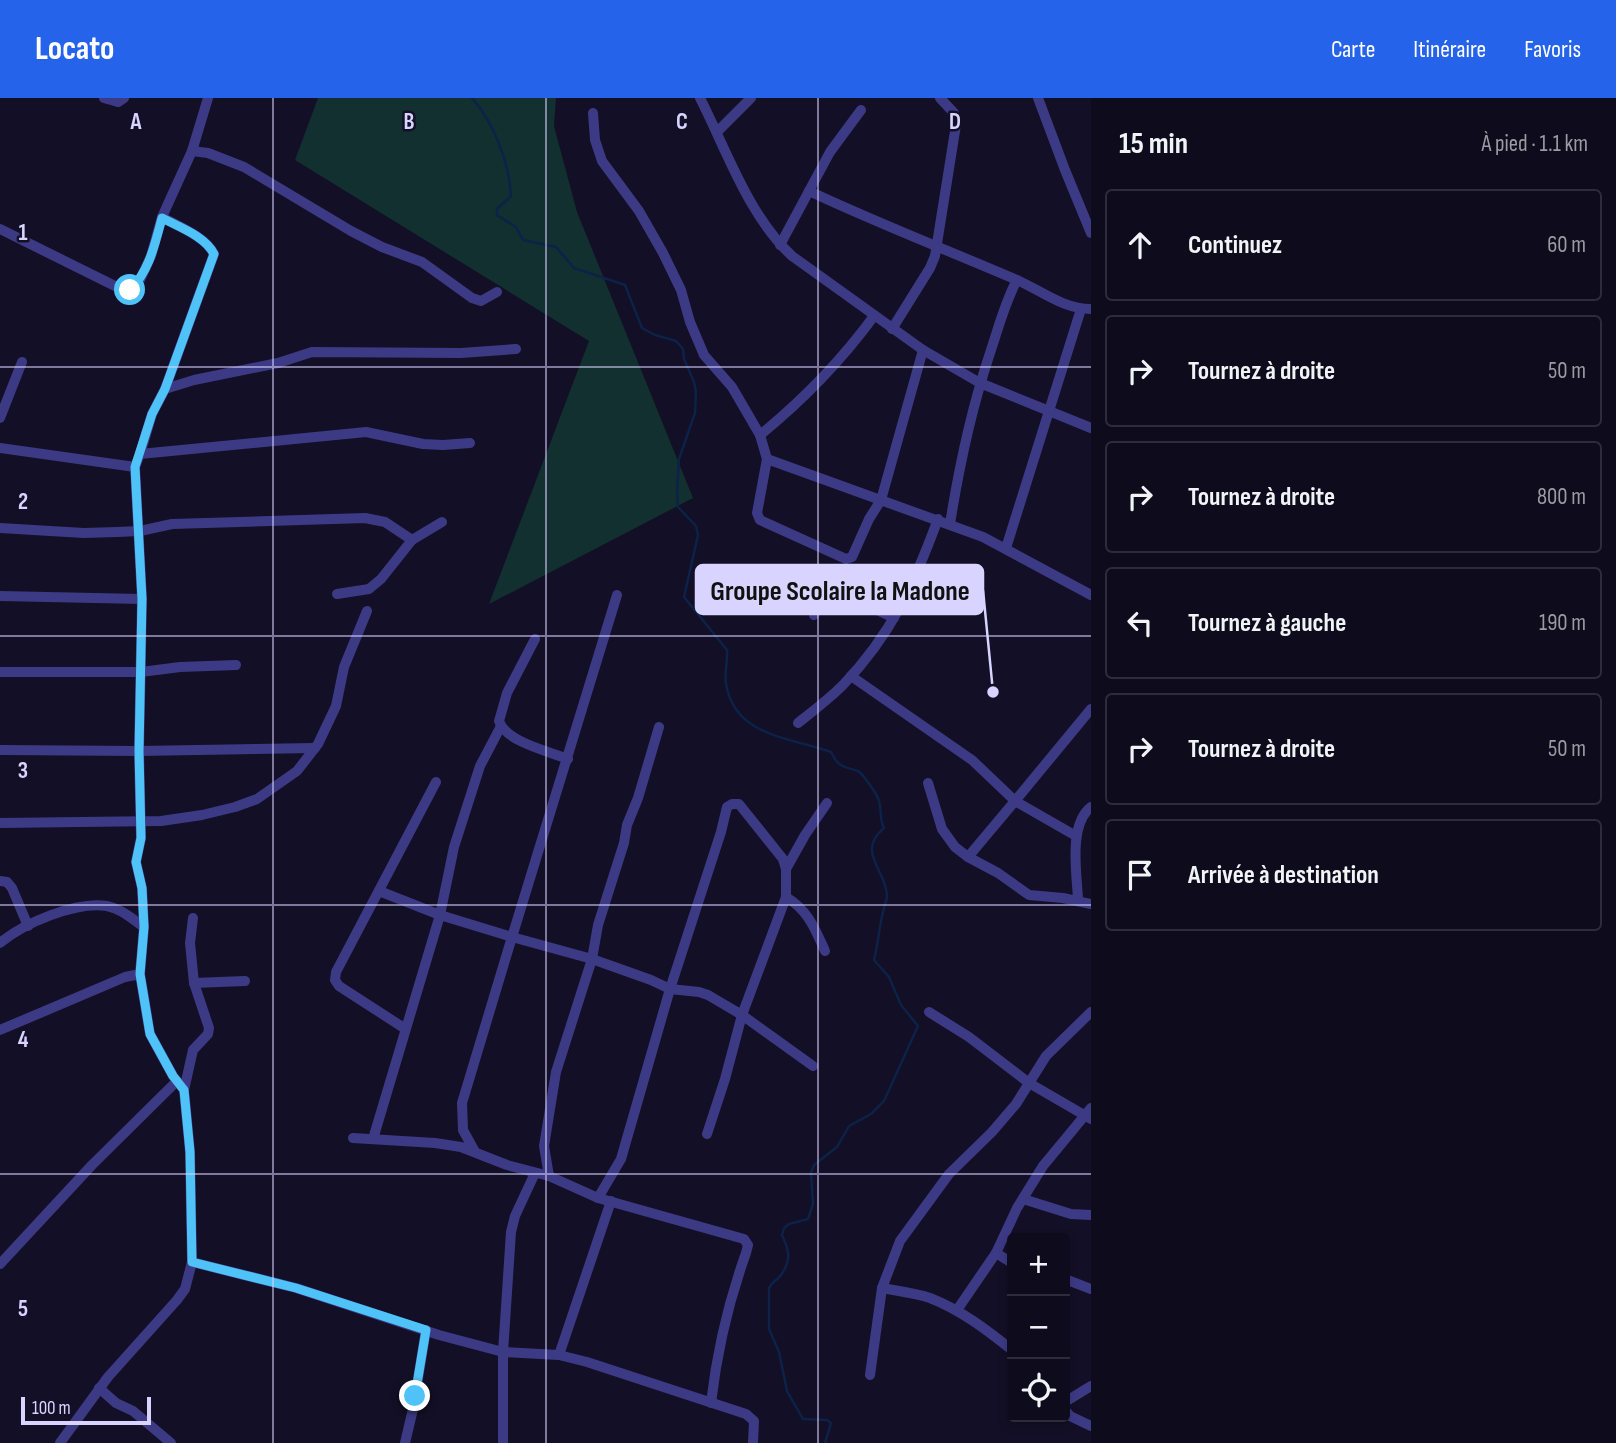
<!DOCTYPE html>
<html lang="fr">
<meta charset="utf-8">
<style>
body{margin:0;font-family:"Sofia Sans Condensed",sans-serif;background:#171425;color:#f1f3f6}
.controls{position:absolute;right:21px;bottom:21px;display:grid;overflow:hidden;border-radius:7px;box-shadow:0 4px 10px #0003}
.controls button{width:63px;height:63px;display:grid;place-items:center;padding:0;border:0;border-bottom:2px solid #2e2b3b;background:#0e0b1c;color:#f1f3f6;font:35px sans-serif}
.scale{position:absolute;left:21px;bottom:18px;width:130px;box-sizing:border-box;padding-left:7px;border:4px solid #d9d4ff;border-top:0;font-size:19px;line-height:24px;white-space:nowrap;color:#d9d4ff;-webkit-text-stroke:5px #130f26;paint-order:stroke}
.stop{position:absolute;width:21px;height:21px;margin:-16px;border:5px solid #4fc3f7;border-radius:50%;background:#fff}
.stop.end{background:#4fc3f7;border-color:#fff;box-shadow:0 2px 7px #0008}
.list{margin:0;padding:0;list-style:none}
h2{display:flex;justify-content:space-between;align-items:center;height:91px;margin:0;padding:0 28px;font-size:30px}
h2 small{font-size:23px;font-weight:400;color:#9b9ba3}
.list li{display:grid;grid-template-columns:46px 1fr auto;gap:21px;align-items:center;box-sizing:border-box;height:112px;margin:0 14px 14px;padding:0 14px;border:2px solid #2e2b3b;border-radius:7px}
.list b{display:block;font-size:26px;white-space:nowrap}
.list em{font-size:23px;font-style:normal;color:#9b9ba3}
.icon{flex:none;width:38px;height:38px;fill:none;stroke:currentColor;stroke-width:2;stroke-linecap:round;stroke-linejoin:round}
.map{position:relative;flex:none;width:1091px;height:1345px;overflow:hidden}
header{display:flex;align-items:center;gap:42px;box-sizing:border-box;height:98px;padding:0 35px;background:#2563eb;color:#fff}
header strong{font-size:33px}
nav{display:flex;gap:38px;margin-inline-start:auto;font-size:24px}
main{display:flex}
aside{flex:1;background:#0e0b1c}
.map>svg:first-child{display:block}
</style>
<header>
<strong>Locato</strong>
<nav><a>Carte</a><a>Itinéraire</a><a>Favoris</a></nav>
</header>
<main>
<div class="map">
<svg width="1091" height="1345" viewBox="0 0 1091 1345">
<rect width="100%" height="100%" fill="#130f26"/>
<!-- green -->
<path fill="#12302f" d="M318,0H556L554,28L577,114L693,400L489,506L589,243L295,62Z"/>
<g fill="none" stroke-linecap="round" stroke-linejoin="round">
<!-- stream -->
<path stroke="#0c2248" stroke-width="2.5" d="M472,0C494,25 509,64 511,98L497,111V117L516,129L523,142L556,149L574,170L625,187L642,230L655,237L676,243L683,251L684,261L694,284L696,294L695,315L679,361L677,394L678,409L696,428L698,437L684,499L727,552C728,564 724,575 726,586C735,639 790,639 831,654C842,678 855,665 864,679C869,686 877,695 879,703C882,713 879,721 884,730C855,754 887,772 887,799C886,804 884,809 883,814C879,830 878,846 874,862L889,879L901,907L918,928L884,1003L871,1016L849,1028L837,1049L814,1067L811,1075L813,1106L808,1121L789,1126L784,1130L782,1137C789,1152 792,1161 781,1177C777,1183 772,1183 769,1190V1231L779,1254L787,1293L803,1321L827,1322L831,1325L825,1345"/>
<!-- minor -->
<g stroke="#3d3a85" stroke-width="10">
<path d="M104,0L118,4L124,0"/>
<path d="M700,0C727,53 748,117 792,158L923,252L980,285L1091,330"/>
<path d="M1038,0L1065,72L1091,135"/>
<path d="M593,15L595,42L602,63L639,113L663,155L681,192L690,224L704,257L732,289L760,337L767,361L757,415L760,422L846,461L852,459L869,421L881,402L923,252"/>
<path d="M717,34L751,0"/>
<path d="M192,53L208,55L244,69L351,133L382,149L422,164L472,200L481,203L497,194"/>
<path d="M809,93C877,125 947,152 1017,182C1042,193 1063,211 1091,211"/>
<path d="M162,119C179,129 205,138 214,156L165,291"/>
<path d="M0,131L121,191L130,192L140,182L151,158L162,119L192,53L208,0"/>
<path d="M780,147L830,54L861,12"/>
<path d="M892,231L930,170L935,158L956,27L954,15L940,0"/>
<path d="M0,320L22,264"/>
<path d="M760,337C803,302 841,263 874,218"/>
<path d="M0,350L135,369"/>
<path d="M140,356L152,316L165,291L194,282L278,265L312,254L461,255L516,251"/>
<path d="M767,361L983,439L1091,497"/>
<path d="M950,426C959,369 971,313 989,258C998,232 1004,206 1017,182"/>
<path d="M0,430L84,435L117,434L140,433L172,426L365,420L385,424L412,442L442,424"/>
<path d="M1006,450L1081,211"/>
<path d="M337,496L369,491L381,481L412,442"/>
<path d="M617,497L512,839L592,861L651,882L670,891L699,894L708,897L742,917L813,968"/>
<path d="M0,498L142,501"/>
<path d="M814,517L827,493L833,491L894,520"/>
<path d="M535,541L507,595L499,623C506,644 548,653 568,661"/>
<path d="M0,574H141L180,569L236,567"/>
<path d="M851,578L972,662L1015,703L968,759"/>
<path d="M798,625C813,613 829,601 843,587C892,536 914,486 938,421"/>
<path d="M0,652L139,653L315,650"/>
<path d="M928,685L942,731L955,749L968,759L998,775L1029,797L1063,800L1091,806"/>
<path d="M0,725L161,723L202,717L235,709L257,701L297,673L318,646L336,608L344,569L367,513"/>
<path d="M1076,738L1015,703L1091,611"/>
<path d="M786,771L805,737L827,705"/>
<path d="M0,783L7,784L12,790L28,828"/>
<path d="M786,799C808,812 815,831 825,853"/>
<path d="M1078,802C1077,776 1068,727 1091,709"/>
<path d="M144,829L142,790L136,764L141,740L139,653L142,501L135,369L140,356L366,334L423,346L443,347L470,345"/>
<path d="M0,845C24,825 76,803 107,808C122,811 132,821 144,829L140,876"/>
<path d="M194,885L245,883"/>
<path d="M929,914L969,939L1029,985L1091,1021"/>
<path d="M404,930L339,888L335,882L336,874L436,684"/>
<path d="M0,932L125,879L140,876L150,936L173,978L184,992L190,1054L192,1164L185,1191L177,1202L108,1279L60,1345"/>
<path d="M184,992L193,952L208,936L209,930L194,885L190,845L193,820"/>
<path d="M353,1040L435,1045L461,1049L507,1067L549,1078L598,1100L744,1141L748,1147L746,1155C728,1205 717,1253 711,1305"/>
<path d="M373,1041L440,817L379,793"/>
<path d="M475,1054L463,1032L462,1005L512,839L440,817L454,749L480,668L501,628"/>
<path d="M549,1078L544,1048L556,974L592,861L598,827L624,745L627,727L638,700L659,629"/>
<path d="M598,1100L621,1061L670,891L721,734L727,709L732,706H739L783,761L786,771V799L742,917L725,981L707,1036"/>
<path d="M1023,1101L1071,1116L1091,1117"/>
<path d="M192,1164L296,1190L439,1237L503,1254L559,1257L587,1264L746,1316L754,1323L753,1345"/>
<path d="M1012,1165L996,1155L1017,1110L1043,1068L1091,1010"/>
<path d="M0,1166L92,1067L177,983"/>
<path d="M1065,1181L1091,1191"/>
<path d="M882,1190C897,1193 915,1195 930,1200C961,1212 987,1232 1012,1252"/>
<path d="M957,1212L996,1155"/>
<path d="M559,1257L611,1103"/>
<path d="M870,1277L882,1190L900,1143L949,1076L992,1034L1016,1006L1046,958L1091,914"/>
<path d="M99,1290L116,1305L133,1313L171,1345"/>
<path d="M1065,1304L1091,1288"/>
<path d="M1065,1312L1070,1318L1091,1328"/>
<path d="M405,1345L413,1311L426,1232"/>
<path d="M503,1345V1254L511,1134L515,1118L535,1075"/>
</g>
</g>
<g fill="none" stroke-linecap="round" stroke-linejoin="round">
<!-- route -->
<path stroke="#4fc3f7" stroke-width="9" d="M130,192C150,172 155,145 162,120C179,129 205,138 214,156L165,291L152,316L135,369L142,501L139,653L141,740L136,764L142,790L144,829L140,876L150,936L173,978L184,992L190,1054L192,1164L296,1190L426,1232L415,1298"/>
</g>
<!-- grid -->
<path fill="none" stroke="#d9d4ff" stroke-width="2" stroke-opacity="0.55" d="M273,0V1345M546,0V1345M818,0V1345M0,269H1091M0,538H1091M0,807H1091M0,1076H1091"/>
<g font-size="23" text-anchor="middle" font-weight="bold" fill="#d9d4ff" stroke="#130f26" stroke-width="5" stroke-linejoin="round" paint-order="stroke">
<text x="136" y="31">A</text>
<text x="409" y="31">B</text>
<text x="682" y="31">C</text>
<text x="955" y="31">D</text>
<text x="23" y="142">1</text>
<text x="23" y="411">2</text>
<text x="23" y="680">3</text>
<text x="23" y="949">4</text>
<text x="23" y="1218">5</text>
</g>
<!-- callouts -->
<path fill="none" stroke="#d9d4ff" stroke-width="2.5" d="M993 594L983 492"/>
<circle fill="#d9d4ff" stroke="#130f26" stroke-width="2.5" cx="993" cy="594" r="7"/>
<rect fill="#d9d4ff" stroke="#d9d4ff" stroke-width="2.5" x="696" y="467" width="287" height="49" rx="7"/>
<g font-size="28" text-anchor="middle" font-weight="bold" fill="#111">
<text x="840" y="502">Groupe Scolaire la Madone</text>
</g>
</svg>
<div class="controls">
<button>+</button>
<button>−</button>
<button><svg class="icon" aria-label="locate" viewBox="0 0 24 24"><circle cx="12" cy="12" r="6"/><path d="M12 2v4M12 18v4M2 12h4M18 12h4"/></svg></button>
</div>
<div class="scale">100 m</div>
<div class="stop" style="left:130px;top:192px"></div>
<div class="stop end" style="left:415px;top:1298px"></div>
</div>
<aside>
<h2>15 min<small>À pied · 1.1 km</small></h2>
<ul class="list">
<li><svg class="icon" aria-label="ahead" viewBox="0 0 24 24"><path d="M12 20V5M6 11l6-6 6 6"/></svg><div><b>Continuez</b></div><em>60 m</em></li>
<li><svg class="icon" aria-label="right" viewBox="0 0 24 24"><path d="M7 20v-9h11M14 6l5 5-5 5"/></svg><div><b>Tournez à droite</b></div><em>50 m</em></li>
<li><svg class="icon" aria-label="right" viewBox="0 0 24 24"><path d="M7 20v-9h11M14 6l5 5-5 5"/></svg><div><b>Tournez à droite</b></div><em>800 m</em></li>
<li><svg class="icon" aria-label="left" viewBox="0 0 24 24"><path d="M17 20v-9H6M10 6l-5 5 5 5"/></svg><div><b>Tournez à gauche</b></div><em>190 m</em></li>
<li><svg class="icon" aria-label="right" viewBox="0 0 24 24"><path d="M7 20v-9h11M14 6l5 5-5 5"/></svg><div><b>Tournez à droite</b></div><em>50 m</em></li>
<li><svg class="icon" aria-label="arrive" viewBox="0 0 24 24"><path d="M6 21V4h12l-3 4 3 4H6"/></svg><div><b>Arrivée à destination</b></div></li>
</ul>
</aside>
</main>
